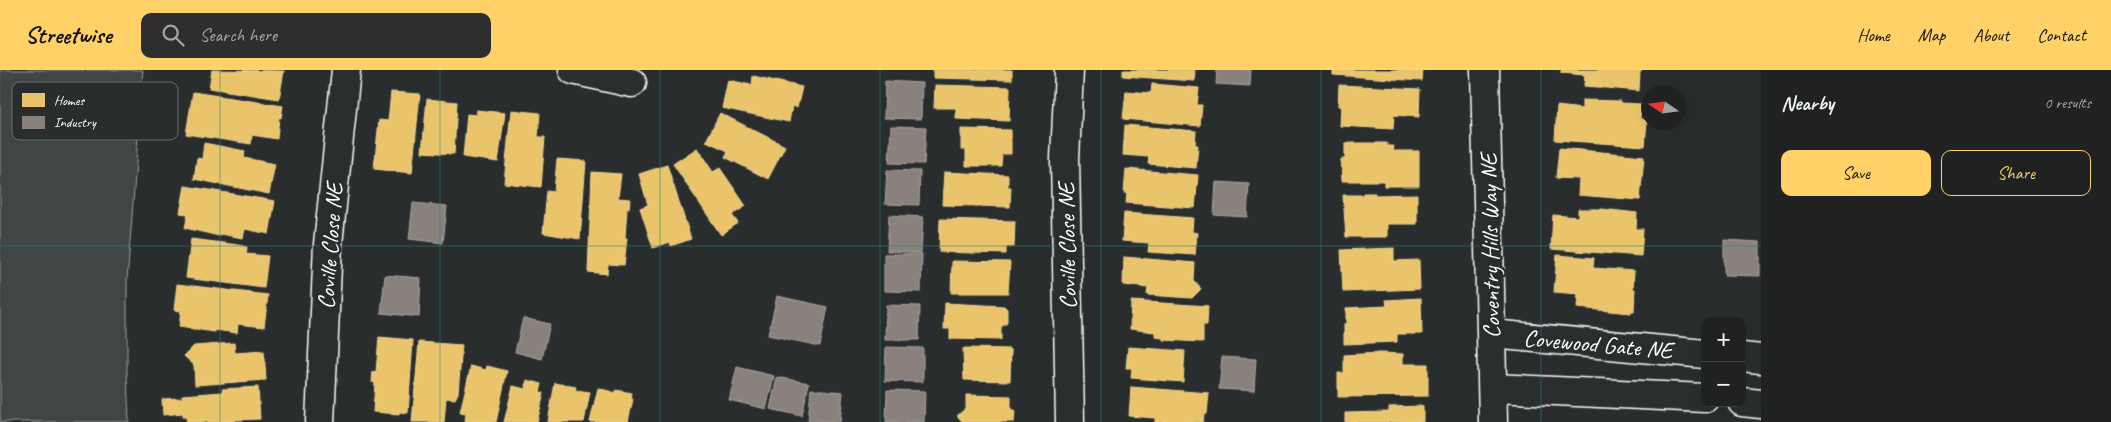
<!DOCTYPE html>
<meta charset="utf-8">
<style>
body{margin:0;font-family:Caveat,sans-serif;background:#2d2f2f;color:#f1f3f6}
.controls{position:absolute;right:15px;bottom:15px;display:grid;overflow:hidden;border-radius:10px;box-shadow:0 5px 20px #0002}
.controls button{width:45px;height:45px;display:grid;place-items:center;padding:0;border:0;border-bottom:1px solid #3d3f40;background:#202222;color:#f1f3f6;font:25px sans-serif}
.compass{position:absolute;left:1641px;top:15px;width:45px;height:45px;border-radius:50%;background:#202222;box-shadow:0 5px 20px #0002;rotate:283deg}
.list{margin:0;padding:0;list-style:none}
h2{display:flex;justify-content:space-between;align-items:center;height:65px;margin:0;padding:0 20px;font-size:21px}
h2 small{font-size:16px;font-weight:400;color:#a2a4a5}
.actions{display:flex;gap:10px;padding:15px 20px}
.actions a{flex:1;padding:11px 0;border:1px solid #ffd166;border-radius:10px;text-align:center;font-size:18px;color:#ffd166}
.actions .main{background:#ffd166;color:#111}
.icon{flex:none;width:28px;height:28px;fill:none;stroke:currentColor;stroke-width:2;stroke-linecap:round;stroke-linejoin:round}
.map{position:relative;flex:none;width:1761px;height:352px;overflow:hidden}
header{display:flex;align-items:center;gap:30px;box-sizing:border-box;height:70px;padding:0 25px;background:#ffd166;color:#111}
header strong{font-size:24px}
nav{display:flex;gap:28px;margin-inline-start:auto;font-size:18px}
.search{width:350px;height:45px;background:#2d2f2f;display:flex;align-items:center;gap:12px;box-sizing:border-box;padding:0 18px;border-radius:10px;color:#a2a4a5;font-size:19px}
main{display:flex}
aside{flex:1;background:#202222}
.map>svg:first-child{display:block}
</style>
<header>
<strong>Streetwise</strong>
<div class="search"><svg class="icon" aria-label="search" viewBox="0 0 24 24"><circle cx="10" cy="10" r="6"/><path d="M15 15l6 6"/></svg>Search here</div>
<nav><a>Home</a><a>Map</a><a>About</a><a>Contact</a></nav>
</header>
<main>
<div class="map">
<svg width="1761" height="352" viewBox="0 0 1761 352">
<rect width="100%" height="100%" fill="#2a2d2e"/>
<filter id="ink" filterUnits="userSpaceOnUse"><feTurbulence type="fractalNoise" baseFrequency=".02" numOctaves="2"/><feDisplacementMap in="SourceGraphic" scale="10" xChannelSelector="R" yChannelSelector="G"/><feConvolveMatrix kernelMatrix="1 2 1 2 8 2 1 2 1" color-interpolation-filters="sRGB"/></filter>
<g filter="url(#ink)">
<!-- green -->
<path fill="#414445" stroke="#a0a2a2" d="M0,0H143L127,211V304L129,352H0Z"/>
<!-- homes -->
<g fill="#e9c46a" stroke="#f0d697">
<path d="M212,0L284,1L279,29L209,18Z"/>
<path d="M933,0H1012V10L933,8Z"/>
<path d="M1123,0H1195L1194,11L1123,6Z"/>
<path d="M1333,0H1423L1422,11L1333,5Z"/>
<path d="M1561,0H1643L1640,2L1639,21L1584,16L1585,5L1561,3Z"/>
<path d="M753,6L802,17L797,38L792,36L789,52L722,38L728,10L752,15Z"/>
<path d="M1152,14L1199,18L1197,35H1202L1200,56L1123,49L1126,21L1151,23Z"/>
<path d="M935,15L1010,17L1009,51L956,49V38H934Z"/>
<path d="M1339,15L1420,19L1419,47L1394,45L1393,59L1340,56L1341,36H1338Z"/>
<path d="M193,22L283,36L281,48L279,47L277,69L252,65L251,74L186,64Z"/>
<path d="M391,22L420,24L412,103L374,99L379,50L388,51Z"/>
<path d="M427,29L457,32L454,84L422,82Z"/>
<path d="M1582,30L1621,31V33L1641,34L1640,49L1647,50L1645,76L1555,70L1557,36L1582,39Z"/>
<path d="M476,40L505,43L498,92L463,87L467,44L476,45Z"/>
<path d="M511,40L540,43L538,67H545L541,117L504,113Z"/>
<path d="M720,43L785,76L768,109L725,87L728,81L706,71Z"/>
<path d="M1125,55L1196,61L1195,75H1198L1196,98L1148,94L1149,87L1123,85Z"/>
<path d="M961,59L1011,60V84H1002L1001,96H966V80H961Z"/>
<path d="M204,73L245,81L244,88L275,94L269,124L194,109L197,88L202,89Z"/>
<path d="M1345,73H1387V76H1394L1393,81H1419V116H1384V111H1342L1341,89H1345Z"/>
<path d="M697,78L713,102L720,98L746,136L732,145L738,153L721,165L673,94Z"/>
<path d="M1559,78L1644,86L1640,130L1578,125L1579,109L1556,108Z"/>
<path d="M557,89L586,91L580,169L543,163L547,121L554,122Z"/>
<path d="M667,95L691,169L671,176L670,172L653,178L640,138L648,135L639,104Z"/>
<path d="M1126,99L1198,105L1195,138L1126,133L1127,123H1124Z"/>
<path d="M592,102L621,104L618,128L630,129L629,138H627L625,168H627L624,195L608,194L607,204L588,202Z"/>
<path d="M944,102L1008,105V117H1011L1010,137L942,135Z"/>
<path d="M185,116L275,131L269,164L245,159L243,168L220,164L219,166L185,158L188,144L180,143Z"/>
<path d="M1363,123H1375V125L1417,124V154H1387V167H1346L1343,125H1363Z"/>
<path d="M1578,139H1602L1637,143L1636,159H1643L1641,186L1551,179L1553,145L1578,147Z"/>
<path d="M1124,143L1193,148L1192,162L1197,163L1195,185L1148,182L1149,173L1122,171Z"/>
<path d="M940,149L1015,151L1014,177H1006V184L939,182Z"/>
<path d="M191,169L239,175L247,177L246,184L268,186L264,218L186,208Z"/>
<path d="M1394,178V191L1419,190L1420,219L1343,222L1341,180Z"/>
<path d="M1557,185L1594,188L1593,198L1634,201L1633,219H1635L1634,241H1631V243L1577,238L1578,224L1554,222Z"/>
<path d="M1124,187L1195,193L1194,211L1201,219L1192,228L1147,225L1148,218L1123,215Z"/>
<path d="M952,191L1010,192L1008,223H951Z"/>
<path d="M177,214L268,225L264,257L238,254L237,263L215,260V262L179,257L181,241L174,240Z"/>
<path d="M1421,228L1422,264H1397V272L1344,274V254H1346V238L1387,236L1386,230Z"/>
<path d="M1131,231L1208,236L1207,255H1203V272L1163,270V268L1155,267V262L1130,259Z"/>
<path d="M945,233L1004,236L1007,239V253L1001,257V270L950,269V259H944Z"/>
<path d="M379,267L413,270L408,343L399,342V344L373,342L375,313L372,312L373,302H376Z"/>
<path d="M419,272L462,275L458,323L455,329L446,328L444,352H412Z"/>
<path d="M234,273L235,283L264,281L266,310L195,315L194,295L184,286L194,276Z"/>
<path d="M1128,277L1185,281L1183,312L1131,308L1132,298H1126Z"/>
<path d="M965,278L1009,279L1011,281L1010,311L964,310L963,279Z"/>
<path d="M1380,283L1403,284V294H1428V326L1338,327V303H1344V285Z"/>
<path d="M471,296L486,300L487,296L507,301L496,352H465L466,343L460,342Z"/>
<path d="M527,310L542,314L540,322L544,323L537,352H504L513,316L525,319Z"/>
<path d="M555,313L576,317L575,320L590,322L584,352H548Z"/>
<path d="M258,317L260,349L235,350V352H187L186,346H183V343L163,345L162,329L182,328V325L223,322L222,319Z"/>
<path d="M1131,317L1209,323L1207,344H1204L1203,352H1155V348L1129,346Z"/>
<path d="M598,318L616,323V320L632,323L631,329H633L628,352H590Z"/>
<path d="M966,325L1011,326V340H1015L1014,352H963L957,346L966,338Z"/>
<path d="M1423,336V352H1345V343L1389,342V337Z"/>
</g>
<!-- industry -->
<g fill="#8a817c" stroke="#ada7a3">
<path d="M1217,0H1251L1250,16L1216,14Z"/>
<path d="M885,11L922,13L921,49L884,48Z"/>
<path d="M891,56L926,57L924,94L889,93Z"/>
<path d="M887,100L920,101L919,135L885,134Z"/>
<path d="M1216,112L1249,114L1247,147L1214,145Z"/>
<path d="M413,133L447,136L443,173L409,169Z"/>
<path d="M889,145L923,147L921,183L887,181Z"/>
<path d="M1724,170L1760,172V206L1724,205Z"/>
<path d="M884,184H922L921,222L884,221Z"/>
<path d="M385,205L421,208L419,247L381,243Z"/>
<path d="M777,226L828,237L820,276L768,265Z"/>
<path d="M886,235L920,236L919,270H885Z"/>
<path d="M523,248L550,254L542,289L515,282Z"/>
<path d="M886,277L923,278V312L885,311Z"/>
<path d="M1222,287L1256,289L1254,321L1219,319Z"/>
<path d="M737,297L774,306L766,339L729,330Z"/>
<path d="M777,307L809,313L802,346L770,339Z"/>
<path d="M811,319L843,322L840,352L808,351Z"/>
<path d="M887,320L925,321L924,352H886Z"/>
</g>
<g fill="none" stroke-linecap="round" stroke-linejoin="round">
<defs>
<g id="street">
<path d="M573,0L632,13"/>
<path d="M1069,0L1065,89L1070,352"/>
<path d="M1492,264L1705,284"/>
<path d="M1742,287L1761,289"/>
<path d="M1493,318L1705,328"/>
<path d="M1742,332L1761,334"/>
<path d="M320,352L328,174L346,0"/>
</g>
<path id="secondary" d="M1485,0L1493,352"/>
</defs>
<!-- street casing -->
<use href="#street" stroke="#fff" stroke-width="31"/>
<!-- secondary casing -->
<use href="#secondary" stroke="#fff" stroke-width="31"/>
<!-- street -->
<use href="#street" stroke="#2a2d2e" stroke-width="28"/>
<!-- secondary -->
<use href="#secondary" stroke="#2a2d2e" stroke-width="28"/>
</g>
</g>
<!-- grid -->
<path fill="none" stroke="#27847c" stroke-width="1" stroke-opacity="0.55" d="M220,0V352M440,0V352M660,0V352M880,0V352M1101,0V352M1321,0V352M1541,0V352M0,176H1761"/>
<g text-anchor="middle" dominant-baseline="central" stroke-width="5" stroke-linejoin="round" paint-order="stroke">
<!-- street labels -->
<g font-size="24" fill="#fff" stroke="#2a2d2e">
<text transform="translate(330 176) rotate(-86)">Coville Close NE</text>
<text transform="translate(1067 176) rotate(-91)">Coville Close NE</text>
<text transform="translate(1490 176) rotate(-91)">Coventry Hills Way NE</text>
<text transform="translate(1598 274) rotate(5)">Covewood Gate NE</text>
</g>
</g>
<!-- legend -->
<rect x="12" y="12" width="166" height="58" rx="8" fill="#2a2d2e" stroke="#6a6c6d" stroke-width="1"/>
<rect x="22" y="23" width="23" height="14" fill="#e9c46a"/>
<rect x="22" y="46" width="23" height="13" fill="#8a817c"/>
<g font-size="14" fill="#fff">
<text x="54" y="35">Homes</text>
<text x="54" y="57">Industry</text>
</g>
</svg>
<div class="controls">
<button>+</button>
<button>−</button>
</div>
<svg class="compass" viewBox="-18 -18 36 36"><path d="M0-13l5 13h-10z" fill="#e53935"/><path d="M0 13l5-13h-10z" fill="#a2a4a5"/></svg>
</div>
<aside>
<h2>Nearby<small>0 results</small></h2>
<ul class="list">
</ul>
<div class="actions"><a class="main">Save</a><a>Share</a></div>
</aside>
</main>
